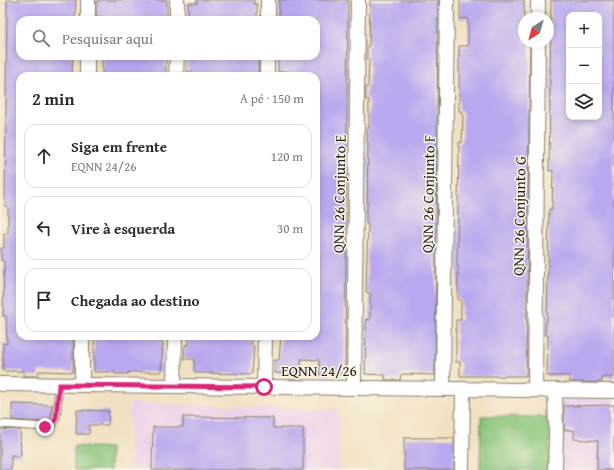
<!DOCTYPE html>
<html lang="pt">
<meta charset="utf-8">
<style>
body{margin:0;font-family:"Gentium Book Plus",serif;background:#f7f7f7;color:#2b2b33}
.controls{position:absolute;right:12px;top:12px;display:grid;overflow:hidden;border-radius:8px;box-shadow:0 2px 6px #0003}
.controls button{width:36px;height:36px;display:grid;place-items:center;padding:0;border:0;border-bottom:1px solid #e1e1e2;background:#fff;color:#2b2b33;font:20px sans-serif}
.compass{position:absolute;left:518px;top:12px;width:36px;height:36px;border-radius:50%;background:#fff;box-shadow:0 2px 6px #0003;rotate:217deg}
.stop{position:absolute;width:12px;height:12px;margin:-9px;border:3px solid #db2777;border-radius:50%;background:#fff}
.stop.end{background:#db2777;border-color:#fff;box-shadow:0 1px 4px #0008}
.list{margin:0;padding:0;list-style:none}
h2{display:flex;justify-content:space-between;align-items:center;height:52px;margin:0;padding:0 16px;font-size:17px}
h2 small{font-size:13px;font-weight:400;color:#7c7c81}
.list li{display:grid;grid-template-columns:26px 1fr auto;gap:12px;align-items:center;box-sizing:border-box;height:64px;margin:0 8px 8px;padding:0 8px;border:1px solid #e1e1e2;border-radius:12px}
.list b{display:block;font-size:15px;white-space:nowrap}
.list p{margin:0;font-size:13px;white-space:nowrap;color:#7c7c81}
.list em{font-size:13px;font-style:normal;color:#7c7c81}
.icon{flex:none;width:22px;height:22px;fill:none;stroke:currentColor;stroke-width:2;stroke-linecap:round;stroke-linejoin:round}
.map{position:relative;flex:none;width:614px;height:470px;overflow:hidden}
.search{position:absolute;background:#fff;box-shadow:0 2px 6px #0003;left:16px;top:16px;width:304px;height:44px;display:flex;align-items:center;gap:10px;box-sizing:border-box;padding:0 14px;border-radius:12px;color:#7c7c81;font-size:15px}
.panel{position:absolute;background:#fff;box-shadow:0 2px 6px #0003;left:16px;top:72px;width:304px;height:268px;border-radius:12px}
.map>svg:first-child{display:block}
</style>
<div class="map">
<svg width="614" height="470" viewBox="0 0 614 470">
<rect width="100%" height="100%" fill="#fcf5e5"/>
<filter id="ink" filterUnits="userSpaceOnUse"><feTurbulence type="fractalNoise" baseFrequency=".025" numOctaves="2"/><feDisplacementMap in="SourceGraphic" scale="8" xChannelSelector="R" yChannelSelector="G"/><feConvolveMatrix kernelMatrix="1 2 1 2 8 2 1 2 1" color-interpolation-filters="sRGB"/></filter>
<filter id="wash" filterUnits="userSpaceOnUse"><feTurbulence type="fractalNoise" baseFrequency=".012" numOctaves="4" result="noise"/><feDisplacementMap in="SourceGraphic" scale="16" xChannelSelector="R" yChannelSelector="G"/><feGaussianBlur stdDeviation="0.9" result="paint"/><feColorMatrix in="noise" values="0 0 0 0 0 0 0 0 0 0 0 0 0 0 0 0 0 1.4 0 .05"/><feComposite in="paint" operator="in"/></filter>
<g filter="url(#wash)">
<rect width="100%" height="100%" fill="#f1e1c2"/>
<!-- built -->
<g fill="#ecd1ea">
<path d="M560,398L614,399V470H560Z"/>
<path d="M130,403L339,410V470H129Z"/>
</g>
<!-- green -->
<g fill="#89c479" stroke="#52704a">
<path d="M481,416L550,417L549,470H480Z"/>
<path d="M74,446L110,448V470H74Z"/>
</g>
<g id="blocks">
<!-- building -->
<g fill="#b9a7ef" fill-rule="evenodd">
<path d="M7,0H76L75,20H20V56H73L72,76H20V336H73V372L39,371L38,376H23L24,371H3V343L7,344L6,316H3L4,261H1V248H4V234H8V207L5,206Z"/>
<path d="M98,0H167V20H98V16H96V2H98Z"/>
<path d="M197,0H254V4H257V18H249V20H188V3H197Z"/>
<path d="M279,0H348L345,374H319V360L301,359V374L275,373V360H279L281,336H316V76H287V71L278,72V56H316V20H279Z"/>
<path d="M370,0H438L435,375L403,374L401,375L400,380H385V375L365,374L366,319L370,320V293L366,292L368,224H366V210H367L368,142H367V128H369V100H366V87H368L369,59H367V46H369Z"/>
<path d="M460,0H524V42H530L526,376H460V362H456V320H461V300H458V266H457L459,142L462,143L463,115H462L461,111H459V46H468V18L460,19Z"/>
<path d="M551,0H614V377H602V382H570V376H547L548,335H545L546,321H547L549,209H552L553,170L549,171ZM569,15H599V117H569Z"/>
<rect x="102" y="56" width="64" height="20"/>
<path d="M193,56H257V58H258V72H257V76H193V72H187V58H193Z"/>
<path d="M94,336H159V338H161V343H163L161,372H128V374H115V372H94Z"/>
<path d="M189,336H251V346H254L252,374L196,373V371H194V359H184L185,345H189Z"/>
<path d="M12,404L52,405L51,417L49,421L47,422L12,420Z"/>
<path d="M614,405V470H597L598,441L574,439V430H564V406Z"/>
<path d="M77,410L109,411L108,425H89V434H76Z"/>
<path d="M183,417L273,418V428H303V470H152L153,427H183Z"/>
<path d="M0,429L20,430L21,456L11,455V470H0Z"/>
<rect x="404" y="438" width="50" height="32"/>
</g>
</g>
</g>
<g filter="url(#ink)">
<use href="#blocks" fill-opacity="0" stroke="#867e6f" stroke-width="1"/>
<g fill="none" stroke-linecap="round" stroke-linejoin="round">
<defs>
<path id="lane" d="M0,424L45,427L52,426L56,418L59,385"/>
<g id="street">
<path d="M538,18V0"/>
<path d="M88,20V0"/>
<path d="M177,20V0"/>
<path d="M268,20V0"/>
<path d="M87,76V56"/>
<path d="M176,76L177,56"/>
<path d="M267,76V56"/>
<path d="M0,384L614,391"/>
<path d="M82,385V336"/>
<path d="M174,386L175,336"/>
<path d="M264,387L265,336"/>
<path d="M354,388L358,0"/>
<path d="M443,388L447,0"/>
<path d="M535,389L538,42"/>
<path d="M462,470L463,389"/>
<path d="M555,470L556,434L555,390"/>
</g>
</defs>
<!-- lane casing -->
<use href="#lane" stroke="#867e6f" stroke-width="9"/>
<!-- street casing -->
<use href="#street" stroke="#867e6f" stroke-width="16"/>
<!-- lane -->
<use href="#lane" stroke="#fff" stroke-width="7"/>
<!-- street -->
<use href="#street" stroke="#fff" stroke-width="14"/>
</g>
</g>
<g fill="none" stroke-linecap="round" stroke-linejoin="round" filter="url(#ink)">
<!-- route -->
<path stroke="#db2777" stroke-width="5" d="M45,427L52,426L56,418L59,385L264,387"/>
</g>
<g text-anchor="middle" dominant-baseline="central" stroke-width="3" stroke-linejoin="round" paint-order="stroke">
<!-- street labels -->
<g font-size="15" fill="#1c1c1c" stroke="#fcf5e5">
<text transform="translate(339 194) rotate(-89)">QNN 26 Conjunto E</text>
<text transform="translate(428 194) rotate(-89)">QNN 26 Conjunto F</text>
<text transform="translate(519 216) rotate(-89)">QNN 26 Conjunto G</text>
<text x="319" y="370">EQNN 24/26</text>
</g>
</g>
</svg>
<div class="controls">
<button>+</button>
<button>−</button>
<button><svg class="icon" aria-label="layers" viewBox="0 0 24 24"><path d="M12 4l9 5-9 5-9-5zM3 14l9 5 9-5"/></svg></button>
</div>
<svg class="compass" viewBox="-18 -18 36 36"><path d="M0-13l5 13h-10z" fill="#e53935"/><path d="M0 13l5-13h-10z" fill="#7c7c81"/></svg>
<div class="stop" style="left:264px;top:387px"></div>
<div class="stop end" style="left:45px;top:427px"></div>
<div class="search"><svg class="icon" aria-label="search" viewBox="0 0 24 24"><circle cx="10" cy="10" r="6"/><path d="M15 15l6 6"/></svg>Pesquisar aqui</div>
<section class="panel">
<h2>2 min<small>A pé · 150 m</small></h2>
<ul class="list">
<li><svg class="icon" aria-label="ahead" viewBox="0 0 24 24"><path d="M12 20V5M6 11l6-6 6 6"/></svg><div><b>Siga em frente</b><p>EQNN 24/26</p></div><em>120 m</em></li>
<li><svg class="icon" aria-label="left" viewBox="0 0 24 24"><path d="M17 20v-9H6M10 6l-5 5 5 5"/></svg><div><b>Vire à esquerda</b></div><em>30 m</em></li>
<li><svg class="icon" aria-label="arrive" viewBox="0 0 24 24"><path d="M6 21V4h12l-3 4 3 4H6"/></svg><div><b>Chegada ao destino</b></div></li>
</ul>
</section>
</div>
